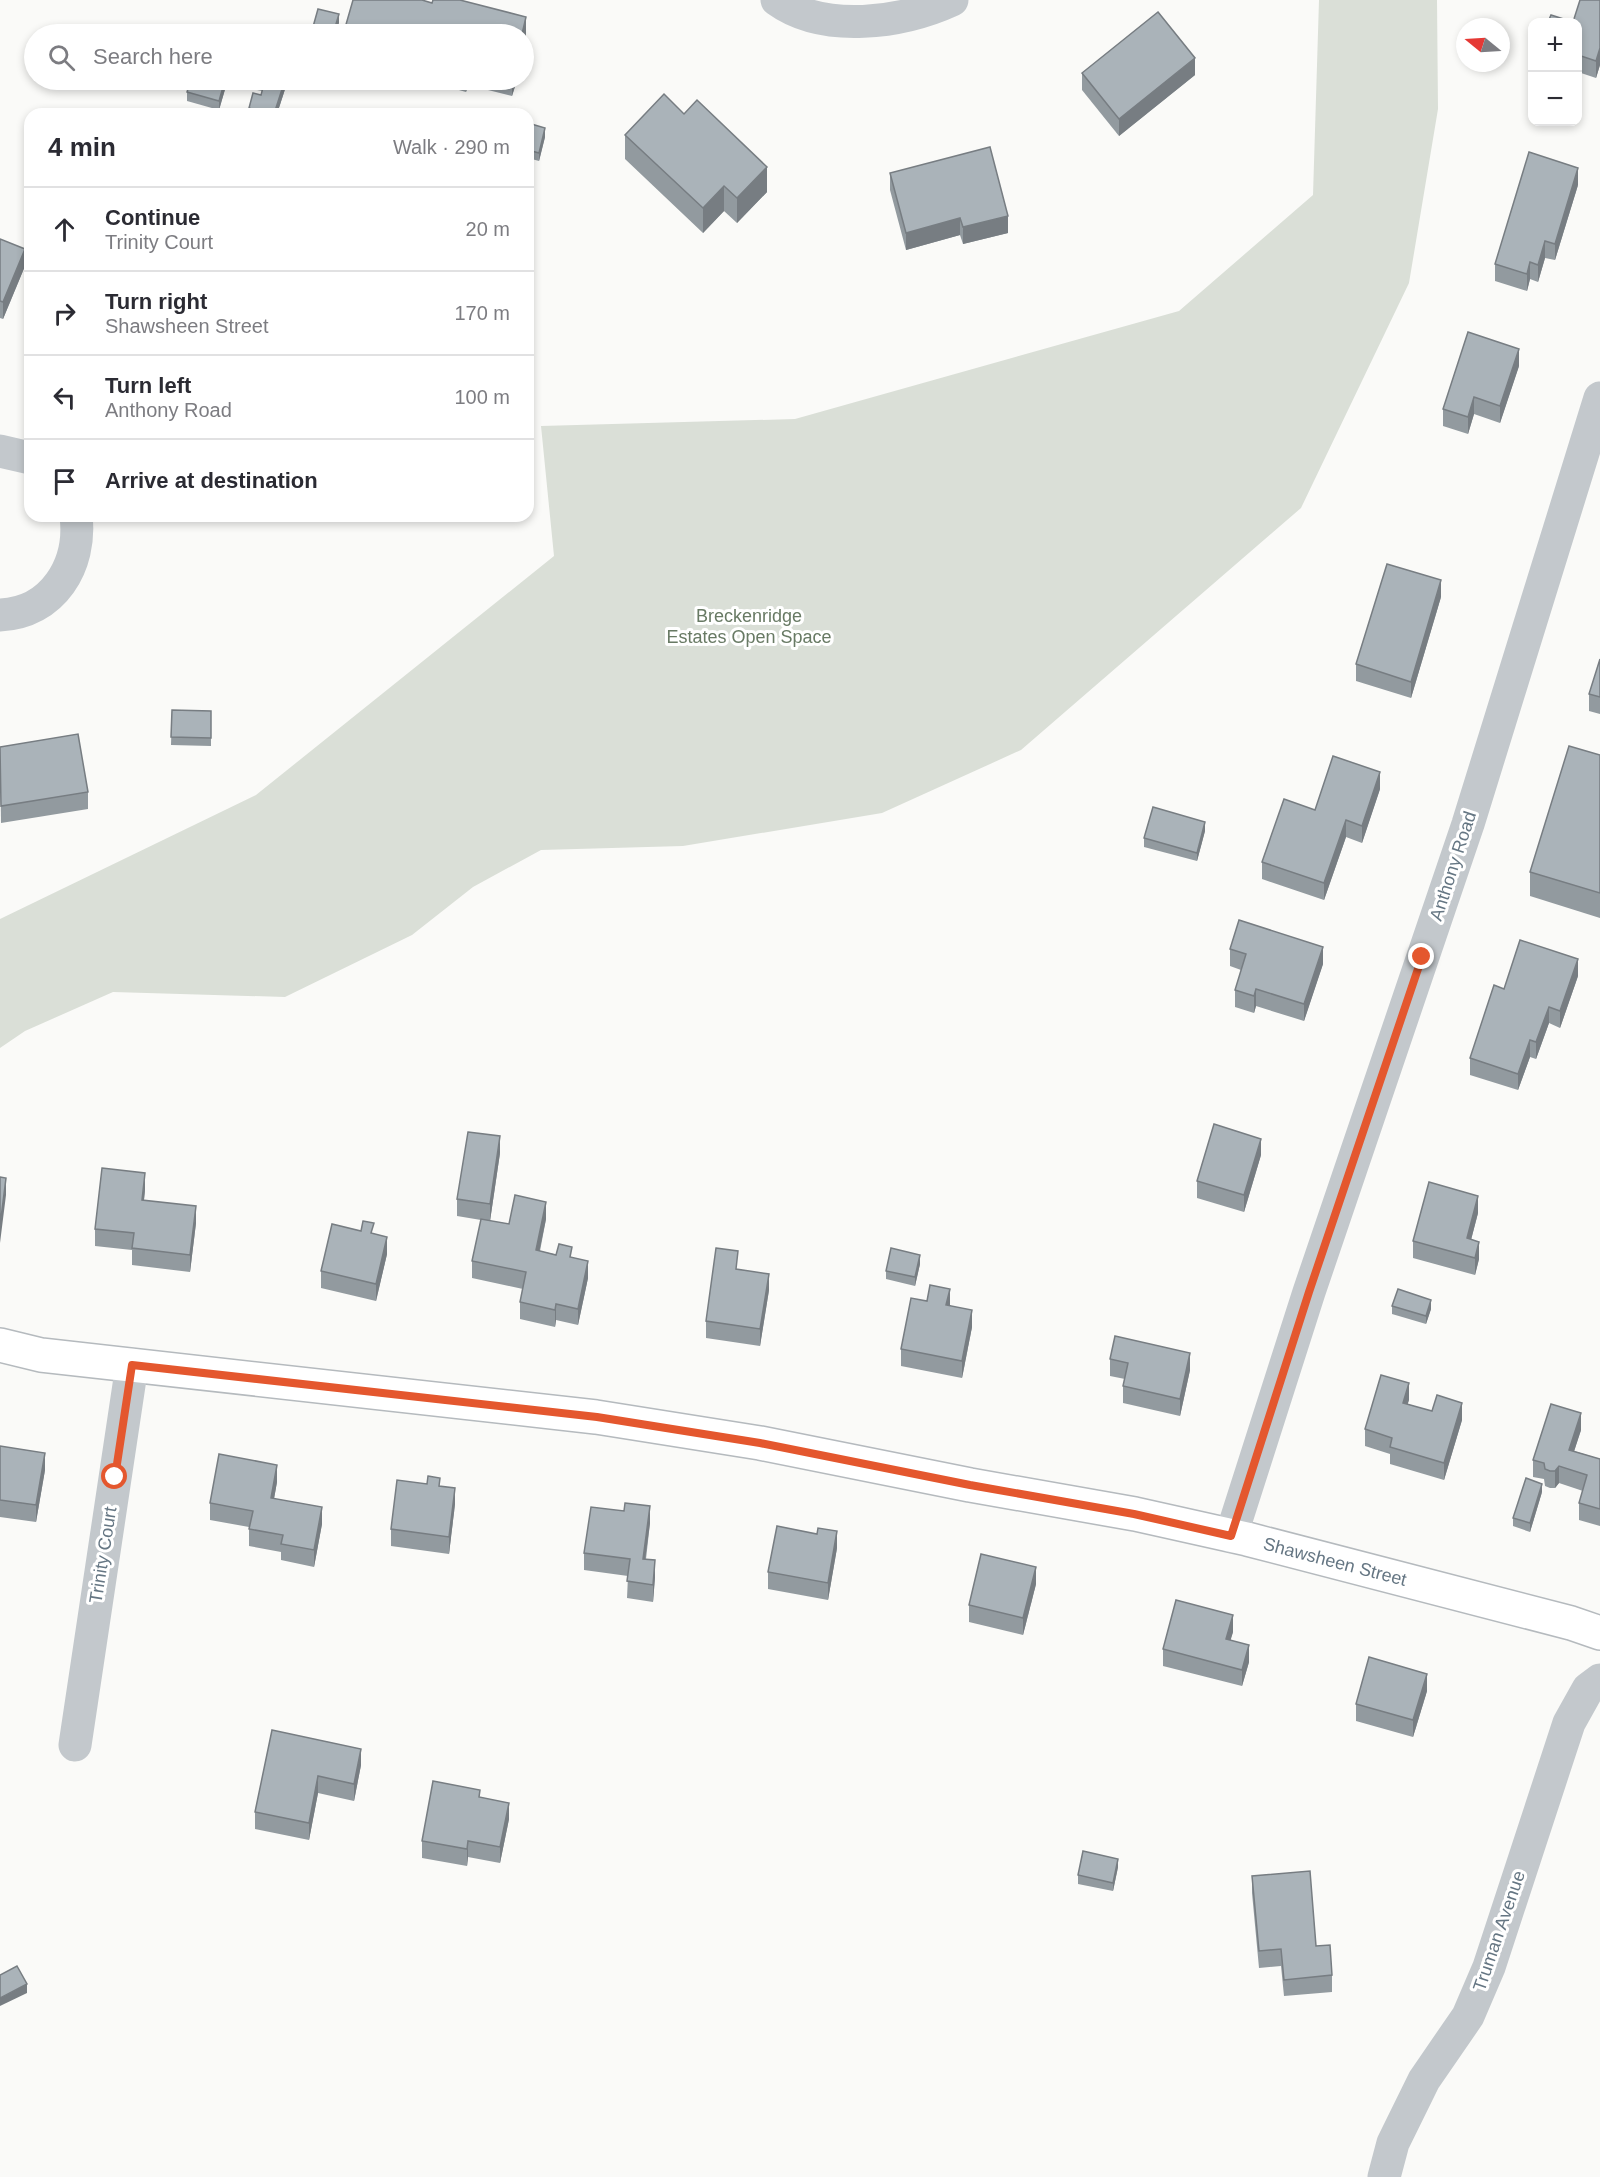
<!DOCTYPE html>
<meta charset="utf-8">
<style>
body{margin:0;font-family:Helvetica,sans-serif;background:#f7f7f7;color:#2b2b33}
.controls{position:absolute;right:18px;top:18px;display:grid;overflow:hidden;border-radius:12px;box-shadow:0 3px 9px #0003}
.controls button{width:54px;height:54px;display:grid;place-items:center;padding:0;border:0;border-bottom:2px solid #e1e1e2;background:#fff;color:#2b2b33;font:30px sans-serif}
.compass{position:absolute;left:1456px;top:18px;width:54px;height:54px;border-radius:50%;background:#fff;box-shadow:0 3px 9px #0003;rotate:288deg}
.stop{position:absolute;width:18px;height:18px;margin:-14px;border:4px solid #e4572e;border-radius:50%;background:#fff}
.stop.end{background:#e4572e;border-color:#fff;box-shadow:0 2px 6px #0008}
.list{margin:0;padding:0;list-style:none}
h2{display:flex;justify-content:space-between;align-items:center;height:78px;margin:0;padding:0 24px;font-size:26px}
h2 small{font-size:20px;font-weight:400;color:#7c7c81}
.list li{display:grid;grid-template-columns:39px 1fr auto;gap:18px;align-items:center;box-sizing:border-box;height:84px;padding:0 24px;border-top:2px solid #e1e1e2}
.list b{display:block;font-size:22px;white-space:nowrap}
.list p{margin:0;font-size:20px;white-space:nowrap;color:#7c7c81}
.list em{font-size:20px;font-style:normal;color:#7c7c81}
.icon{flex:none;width:33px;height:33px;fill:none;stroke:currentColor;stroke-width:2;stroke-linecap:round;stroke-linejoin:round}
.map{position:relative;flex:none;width:1600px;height:2177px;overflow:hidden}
.search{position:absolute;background:#fff;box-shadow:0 3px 9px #0003;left:24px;top:24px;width:510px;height:66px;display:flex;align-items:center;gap:15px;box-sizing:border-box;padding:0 21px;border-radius:33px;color:#7c7c81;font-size:22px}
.panel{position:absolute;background:#fff;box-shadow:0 3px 9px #0003;left:24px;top:108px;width:510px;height:414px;border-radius:18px}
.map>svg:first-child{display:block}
</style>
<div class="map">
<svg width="1600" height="2177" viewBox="0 0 1600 2177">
<rect width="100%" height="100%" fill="#fafaf8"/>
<!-- green -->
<path fill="#dadfd7" d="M1319,0H1437L1438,109L1409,283L1301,508L1021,750L882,813L683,846L541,850L473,887L412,935L285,997L113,992L25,1031L0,1048V919L256,795L554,556L541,426L795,419L1179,311L1313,195Z"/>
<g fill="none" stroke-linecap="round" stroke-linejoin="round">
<defs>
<g id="major">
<path id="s1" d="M0,1345L41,1355L596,1417L760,1443L970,1485L1135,1514L1247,1539L1571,1623L1600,1633"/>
</g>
</defs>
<!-- major casing -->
<use href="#major" stroke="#b5babe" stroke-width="36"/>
<!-- minor -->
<g stroke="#c3c8cc" stroke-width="33">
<path d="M777,0C824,34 902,23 952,0"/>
<path d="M0,451L30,458"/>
<path d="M0,615C53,613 82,565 76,516"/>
<path d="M1231,1536L1309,1292L1468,824L1600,398"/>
<path d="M75,1745L132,1365"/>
<path d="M1384,2177L1393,2143L1424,2080L1468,2016L1489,1967L1569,1723L1588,1689L1600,1680"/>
</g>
<!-- major -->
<use href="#major" stroke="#fff" stroke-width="33"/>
</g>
<!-- wall -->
<g fill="#929a9f">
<path d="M353,0H422L432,3L433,0H460L526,17V42L524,52V34H345V28Z"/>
<path d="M1600,0V65L1596,78L1578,72V22H1573Z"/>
<path d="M1082,73L1195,75L1119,136L1082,90Z"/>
<path d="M226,80V86L219,110L187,101V92Z"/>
<path d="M288,80L277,114H249V108L261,95L262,91L257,90V81Z"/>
<path d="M423,80H517L512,96L468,85L466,92Z"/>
<path d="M684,114L767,192L737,223L724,211L703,233L625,159V135Z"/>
<path d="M528,123L545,137L539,161L528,158Z"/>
<path d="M890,173L1008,233L963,244L960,235L906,250L890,190Z"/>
<path d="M1578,185L1555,260L1545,258L1538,282L1530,279L1527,291L1495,281V264Z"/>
<path d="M0,239L25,266L3,319L0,318Z"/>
<path d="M1519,366L1500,423L1474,414L1468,434L1443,426V409Z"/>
<path d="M1441,597L1411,698L1356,681V664Z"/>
<path d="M1600,659V714L1589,711V694Z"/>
<path d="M172,710L211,711V746L171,745Z"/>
<path d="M0,747L88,792V809L1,823Z"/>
<path d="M1600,755V918L1530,896V872Z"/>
<path d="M1380,789L1362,843L1346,837L1324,900L1262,879V862L1315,810Z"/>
<path d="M1205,831L1197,861L1144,847V838Z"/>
<path d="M1230,949L1323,964L1304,1021L1256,1006L1254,1013L1235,1007V990L1241,970L1230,966Z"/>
<path d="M1578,976L1560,1028L1549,1023L1536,1059L1530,1057L1518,1090L1470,1075V1058L1504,989Z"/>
<path d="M500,1153L490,1221L509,1224L546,1219L540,1251L572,1258L588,1278L578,1325L556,1320L555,1327L520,1319V1302L523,1289L472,1278V1261L481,1220L457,1216V1199Z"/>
<path d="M1261,1155L1244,1212L1197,1198V1181Z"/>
<path d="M145,1190L144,1200L196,1223L190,1272L132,1265V1250L95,1246V1229Z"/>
<path d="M1478,1213L1471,1240L1479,1259L1475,1275L1413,1258V1241Z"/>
<path d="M374,1234L387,1254L376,1301L321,1288V1271Z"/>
<path d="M920,1264L915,1286L886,1279V1271Z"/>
<path d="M738,1269L769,1290L760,1346L706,1338V1321Z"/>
<path d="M950,1305L972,1327L962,1378L901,1366V1349Z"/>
<path d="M1392,1306L1431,1309L1426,1324L1392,1314Z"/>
<path d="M1110,1359L1190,1370L1180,1416L1123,1403V1386L1125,1379L1110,1376Z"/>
<path d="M1409,1400L1407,1404L1462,1420L1444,1480L1390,1464V1454L1365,1446V1429Z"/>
<path d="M1581,1430L1574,1451L1600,1459V1526L1579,1520V1503L1583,1491L1559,1483L1555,1488H1550L1545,1486L1544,1479L1533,1477V1460Z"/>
<path d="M0,1446L45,1470L36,1522L0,1517Z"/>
<path d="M277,1482L274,1499L322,1524L314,1567L281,1560V1552L249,1546V1527L210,1520V1503Z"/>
<path d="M427,1484L440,1486L455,1504L449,1554L391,1546V1529Z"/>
<path d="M1542,1492L1530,1532L1513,1526V1518Z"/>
<path d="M624,1511L650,1523L646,1559L655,1577L653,1602L627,1598L628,1576L584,1570V1553Z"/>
<path d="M837,1548L828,1600L768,1589V1572Z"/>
<path d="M1036,1584L1023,1635L969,1622V1605Z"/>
<path d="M1233,1632L1230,1640L1249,1662L1242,1686L1163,1666V1649Z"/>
<path d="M1427,1691L1413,1737L1356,1721V1704Z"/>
<path d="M272,1730L361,1765L354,1801L318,1793L309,1840L255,1829V1812Z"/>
<path d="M480,1797L509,1819L500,1863L468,1857L467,1866L422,1858V1841Z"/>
<path d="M1118,1867L1113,1891L1078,1884V1875Z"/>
<path d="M1252,1876L1316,1946L1332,1975V1992L1284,1996L1281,1966L1259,1968L1252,1893Z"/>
</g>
<!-- shaded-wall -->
<g fill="#777d82">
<path d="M339,14V23L336,34H333Z"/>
<path d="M526,17V42L524,52V34H522Z"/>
<path d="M1600,48V65L1596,78V61Z"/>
<path d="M1195,58V75L1119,136V119Z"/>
<path d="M225,80L226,86L219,110V101Z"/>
<path d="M285,80H288L277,114H274Z"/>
<path d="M466,80H468V85L466,92Z"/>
<path d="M512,80H517L512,96Z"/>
<path d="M545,128V137L539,161V153Z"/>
<path d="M767,167V192L737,223V198Z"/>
<path d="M1578,168V185L1555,260V244Z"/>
<path d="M724,186V211L703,233V208Z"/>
<path d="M1008,216V233L963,244V227Z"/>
<path d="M960,218V235L906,250V233Z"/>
<path d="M1545,241V258L1538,282V265Z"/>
<path d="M25,249V266L3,319V302Z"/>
<path d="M1530,262V279L1527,291V274Z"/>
<path d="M1519,349V366L1500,423V406Z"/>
<path d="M1474,397V414L1468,434V417Z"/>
<path d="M1441,580V597L1411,698V682Z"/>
<path d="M1380,772V789L1362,843V826Z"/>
<path d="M1346,820V837L1324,900V883Z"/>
<path d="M1205,822V831L1197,861V853Z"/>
<path d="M1323,947V964L1304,1021V1004Z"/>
<path d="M1578,959V976L1560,1028V1011Z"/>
<path d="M1256,989V1006L1254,1013V996Z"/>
<path d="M1549,1007V1023L1536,1059V1042Z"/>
<path d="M1530,1040V1057L1518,1090V1074Z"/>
<path d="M500,1136V1153L490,1221V1204Z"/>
<path d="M1261,1139V1155L1244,1212V1195Z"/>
<path d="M145,1173V1190L142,1217V1200Z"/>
<path d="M6,1178V1195L0,1243V1226Z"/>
<path d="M1478,1196V1213L1467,1255V1238Z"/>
<path d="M546,1202V1219L536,1267V1250Z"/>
<path d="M196,1206V1223L190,1272V1255Z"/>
<path d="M387,1237V1254L376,1301V1284Z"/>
<path d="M1479,1242V1259L1475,1275V1258Z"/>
<path d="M920,1255V1264L915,1286V1277Z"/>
<path d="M588,1261V1278L578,1325V1309Z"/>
<path d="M769,1274V1290L760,1346V1329Z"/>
<path d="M950,1289V1306L946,1305Z"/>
<path d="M1431,1300V1309L1426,1324V1316Z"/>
<path d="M556,1304V1320L555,1327V1310Z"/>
<path d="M972,1310V1327L962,1378V1361Z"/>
<path d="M1190,1353V1370L1180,1416V1399Z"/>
<path d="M1409,1383V1400L1403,1419V1403Z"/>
<path d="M1462,1403V1420L1444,1480V1463Z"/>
<path d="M1581,1413V1430L1569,1467V1450Z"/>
<path d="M45,1453V1470L36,1522V1505Z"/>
<path d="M277,1465V1482L271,1515V1498Z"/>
<path d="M1559,1466V1483L1555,1488V1471Z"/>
<path d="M1542,1484V1492L1530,1532V1523Z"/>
<path d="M455,1488V1504L449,1554V1537Z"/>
<path d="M650,1506V1523L643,1575V1559Z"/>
<path d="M322,1507V1524L314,1567V1550Z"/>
<path d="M837,1531V1548L828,1600V1583Z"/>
<path d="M655,1560V1577L653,1602V1585Z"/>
<path d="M1036,1567V1584L1023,1635V1618Z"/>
<path d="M1233,1615V1632L1226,1656V1639Z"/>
<path d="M1249,1645V1662L1242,1686V1670Z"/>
<path d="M1427,1674V1691L1413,1737V1720Z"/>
<path d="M361,1749V1765L354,1801V1784Z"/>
<path d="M318,1776V1793L309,1840V1823Z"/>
<path d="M509,1803V1819L500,1863V1847Z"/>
<path d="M468,1841V1857L467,1866V1849Z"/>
<path d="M1118,1859V1867L1113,1891V1883Z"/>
<path d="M27,1984V1993L0,2006V1998Z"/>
</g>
<!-- building -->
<g fill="#aab3b9" stroke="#777d82" stroke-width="1.5">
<path d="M353,0H422L432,3L433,0H460L526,17L522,34H369L345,28Z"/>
<path d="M1580,0H1600V48L1596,61L1578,55V22H1548L1551,15L1573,22Z"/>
<path d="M318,9L339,14L333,34H311Z"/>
<path d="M1158,12L1195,58L1119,119L1082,73Z"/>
<path d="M191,80H225L219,101L187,92Z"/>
<path d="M257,80H285L274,114H254L255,110L249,108L253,93L261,95L264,84L257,81Z"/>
<path d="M664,94L684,114L697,100L767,167L737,198L724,186L703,208L625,135Z"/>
<path d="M528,123L545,128L539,153L528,150Z"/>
<path d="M990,147L1008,216L963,227L960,218L906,233L890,173Z"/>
<path d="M1529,152L1578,168L1555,244L1545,241L1538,265L1530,262L1527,274L1495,264Z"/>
<path d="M0,239L25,249L3,302L0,301Z"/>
<path d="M1468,332L1519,349L1500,406L1474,397L1468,417L1443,409Z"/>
<path d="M1387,564L1441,580L1411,682L1356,664Z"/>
<path d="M1600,659V697L1589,694Z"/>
<path d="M172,710L211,711V738L171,737Z"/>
<path d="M78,734L88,792L1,806L0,747Z"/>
<path d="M1569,746L1600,755V893L1530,872Z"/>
<path d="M1333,756L1380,772L1362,826L1346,820L1324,883L1262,862L1284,799L1315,810Z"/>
<path d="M1153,807L1205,822L1197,853L1144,838Z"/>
<path d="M1239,920L1323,947L1304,1004L1256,989L1254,996L1235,990L1246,954L1230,949Z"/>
<path d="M1520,940L1578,959L1560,1011L1549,1007L1536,1042L1530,1040L1518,1074L1470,1058L1494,985L1504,989Z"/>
<path d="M1214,1124L1261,1139L1244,1195L1197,1181Z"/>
<path d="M468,1132L500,1136L490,1204L457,1199Z"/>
<path d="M102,1168L145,1173L142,1200L196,1206L190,1255L132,1248L134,1233L95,1229Z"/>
<path d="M0,1177L6,1178L0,1226Z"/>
<path d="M1429,1182L1478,1196L1467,1238L1479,1242L1475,1258L1413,1241Z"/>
<path d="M515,1195L546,1202L536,1250L556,1255L559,1244L572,1247L570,1257L588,1261L578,1309L556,1304L555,1310L520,1302L526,1272L472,1261L481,1219L509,1224Z"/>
<path d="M363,1221L374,1223L371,1233L387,1237L376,1284L321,1271L332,1224L361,1231Z"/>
<path d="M716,1248L738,1251L736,1269L769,1274L760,1329L706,1321Z"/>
<path d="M891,1248L920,1255L915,1277L886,1271Z"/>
<path d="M930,1285L950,1289L946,1305L972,1310L962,1361L901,1349L911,1298L927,1301Z"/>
<path d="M1398,1289L1431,1300L1426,1316L1392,1306Z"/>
<path d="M1115,1336L1190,1353L1180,1399L1123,1386L1128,1363L1110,1359Z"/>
<path d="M1381,1375L1409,1383L1403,1403L1432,1411L1437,1395L1462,1403L1444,1463L1390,1447L1392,1438L1365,1429Z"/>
<path d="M1551,1404L1581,1413L1569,1450L1600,1459V1509L1579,1503L1587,1475L1559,1466L1555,1471H1550L1545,1469L1544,1463L1533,1460Z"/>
<path d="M0,1446L45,1453L36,1505L0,1500Z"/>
<path d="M219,1454L277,1465L271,1498L322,1507L314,1550L281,1544L283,1535L249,1529L253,1511L210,1503Z"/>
<path d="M428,1476L440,1478L439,1486L455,1488L449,1537L391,1529L397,1480L427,1484Z"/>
<path d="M1526,1478L1542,1484L1530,1523L1513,1518Z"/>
<path d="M625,1503L650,1506L643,1559L655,1560L653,1585L627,1581L630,1559L584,1553L591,1507L624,1511Z"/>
<path d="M777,1526L817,1534L818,1528L837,1531L828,1583L768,1572Z"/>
<path d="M981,1554L1036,1567L1023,1618L969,1605Z"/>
<path d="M1176,1600L1233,1615L1226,1639L1249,1645L1242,1670L1163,1649Z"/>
<path d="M1369,1657L1427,1674L1413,1720L1356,1704Z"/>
<path d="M272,1730L361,1749L354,1784L318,1776L309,1823L255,1812Z"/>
<path d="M433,1781L480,1790L479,1797L509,1803L500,1847L468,1841L467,1849L422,1841Z"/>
<path d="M1083,1851L1118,1859L1113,1883L1078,1875Z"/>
<path d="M1310,1871L1316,1946L1330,1945L1332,1975L1284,1980L1281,1949L1259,1951L1252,1876Z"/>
<path d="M17,1966L27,1984L0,1998V1975Z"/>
</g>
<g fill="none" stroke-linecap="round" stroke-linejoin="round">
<!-- route -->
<path stroke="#e4572e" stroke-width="8" d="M115,1477L132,1365L597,1417L760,1443L970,1485L1134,1514L1231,1536L1309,1292L1422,957"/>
</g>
<g text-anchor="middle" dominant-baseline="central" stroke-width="6" stroke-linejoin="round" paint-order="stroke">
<!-- park labels -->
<g font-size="18" fill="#687a64" stroke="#fff">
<text x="749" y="616">Breckenridge<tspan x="749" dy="21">Estates Open Space</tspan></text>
</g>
<!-- street labels -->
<g font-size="18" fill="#657683" stroke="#fff">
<text transform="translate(1453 866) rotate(-72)">Anthony Road</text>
<text transform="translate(103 1555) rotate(-81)">Trinity Court</text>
<text stroke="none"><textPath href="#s1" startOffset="1354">Shawsheen Street</textPath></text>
<text transform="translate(1499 1931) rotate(-71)">Truman Avenue</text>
</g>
</g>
</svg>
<div class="controls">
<button>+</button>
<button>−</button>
</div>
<svg class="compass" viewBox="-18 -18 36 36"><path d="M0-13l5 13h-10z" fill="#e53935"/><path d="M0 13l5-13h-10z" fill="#7c7c81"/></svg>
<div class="stop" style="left:115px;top:1477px"></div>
<div class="stop end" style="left:1422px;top:957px"></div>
<div class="search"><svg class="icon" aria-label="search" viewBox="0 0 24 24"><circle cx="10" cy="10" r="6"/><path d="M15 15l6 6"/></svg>Search here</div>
<section class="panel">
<h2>4 min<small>Walk · 290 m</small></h2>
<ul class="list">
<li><svg class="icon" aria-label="ahead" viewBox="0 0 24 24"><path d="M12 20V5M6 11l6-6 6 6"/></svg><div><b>Continue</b><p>Trinity Court</p></div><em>20 m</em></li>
<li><svg class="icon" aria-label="right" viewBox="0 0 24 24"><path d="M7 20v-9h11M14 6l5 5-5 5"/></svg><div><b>Turn right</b><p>Shawsheen Street</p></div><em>170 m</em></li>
<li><svg class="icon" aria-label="left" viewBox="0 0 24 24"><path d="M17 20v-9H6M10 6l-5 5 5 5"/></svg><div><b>Turn left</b><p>Anthony Road</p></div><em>100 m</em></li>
<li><svg class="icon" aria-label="arrive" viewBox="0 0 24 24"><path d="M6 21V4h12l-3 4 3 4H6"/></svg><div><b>Arrive at destination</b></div></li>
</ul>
</section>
</div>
